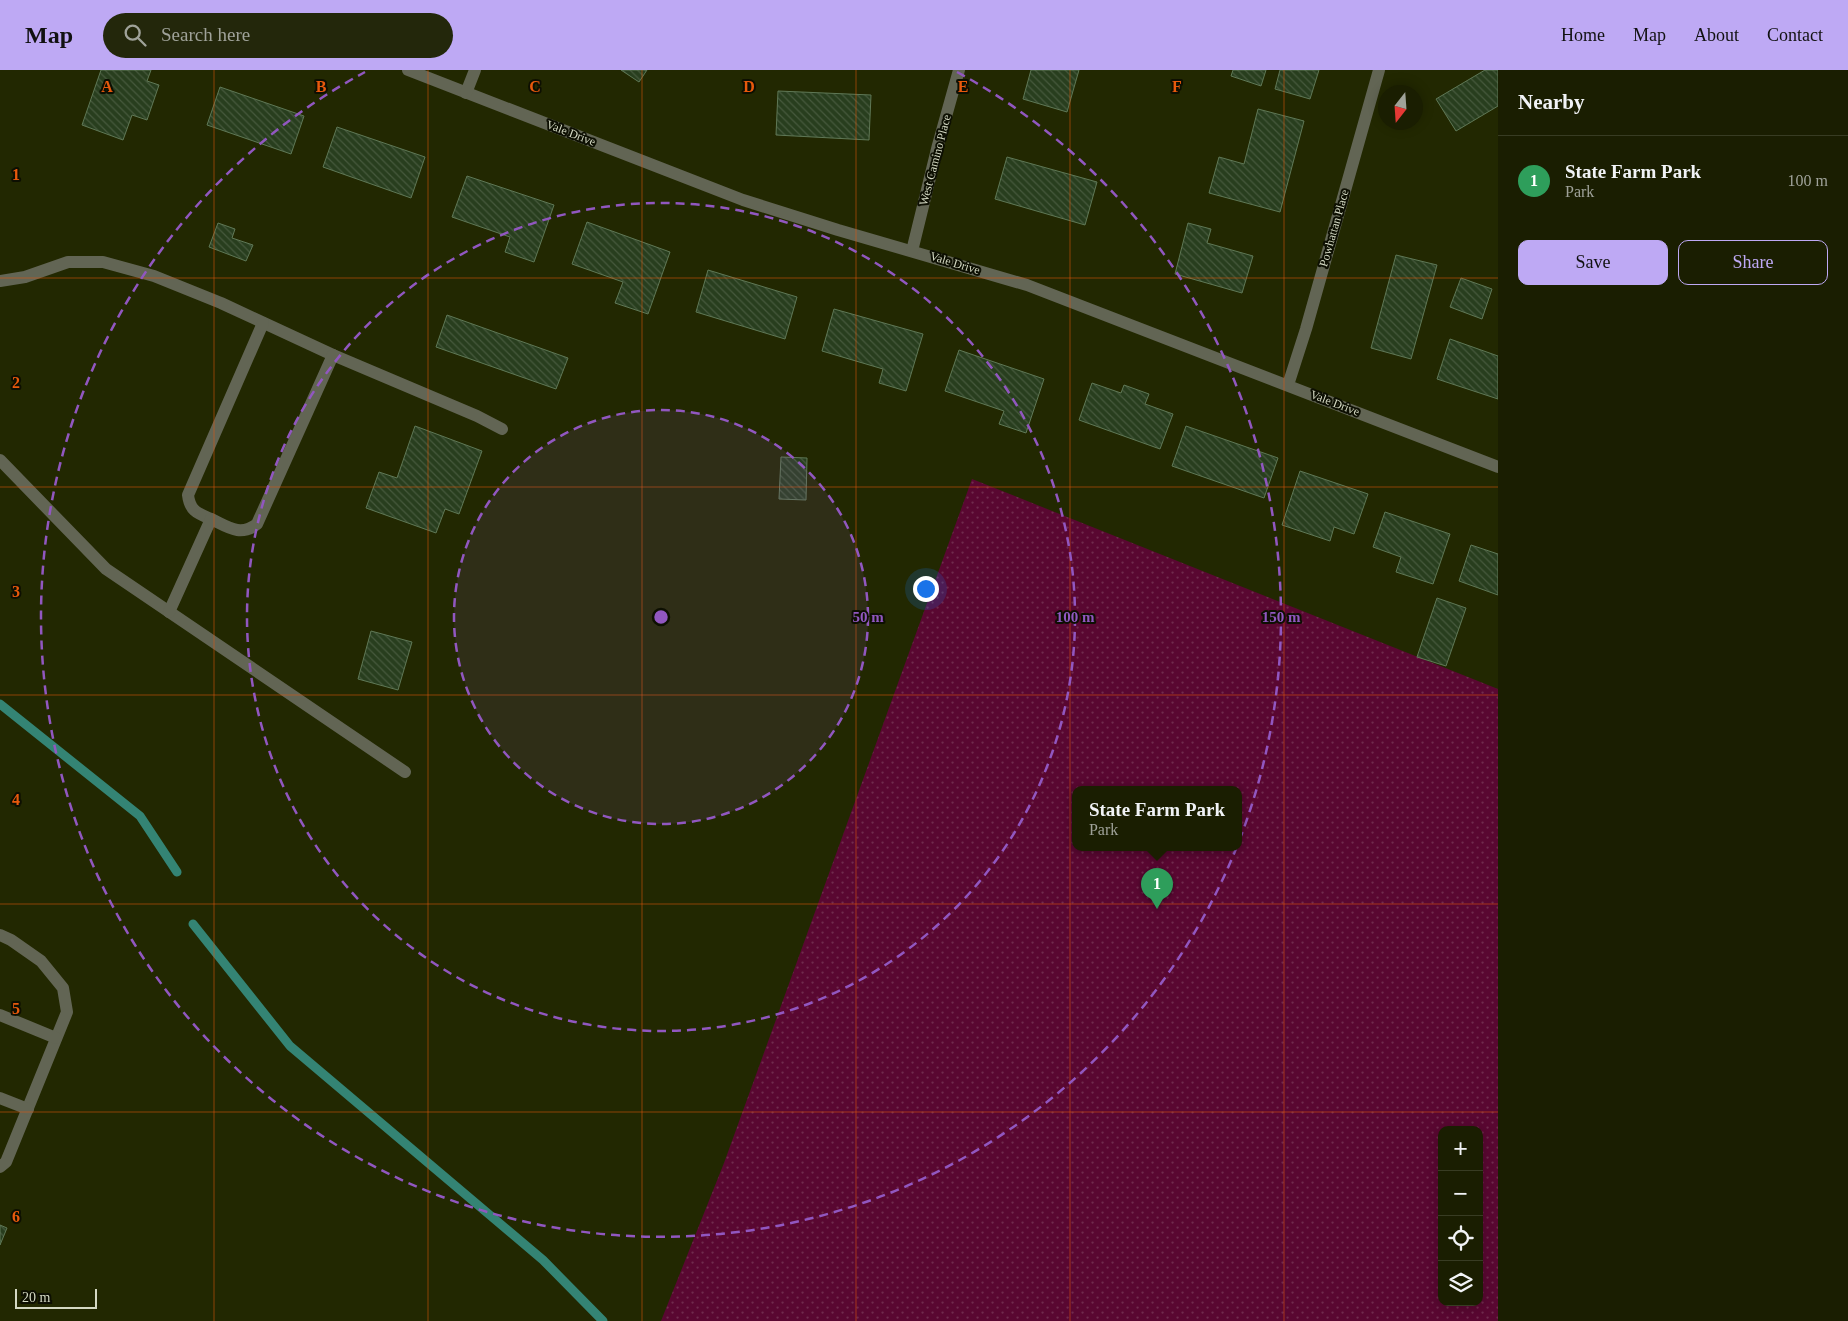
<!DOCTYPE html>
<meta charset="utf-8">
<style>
body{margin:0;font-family:Georgia,serif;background:#23270b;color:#f1f3f6}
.controls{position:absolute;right:15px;bottom:15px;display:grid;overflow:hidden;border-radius:10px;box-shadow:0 2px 12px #0003}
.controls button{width:45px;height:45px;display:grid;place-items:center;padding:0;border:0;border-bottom:1px solid #383c23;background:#1a1e01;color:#f1f3f6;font:25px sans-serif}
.compass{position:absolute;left:1378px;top:15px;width:45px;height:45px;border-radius:50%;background:#1a1e01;box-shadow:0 2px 12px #0003;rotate:197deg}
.scale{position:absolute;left:15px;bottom:12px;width:82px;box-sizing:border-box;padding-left:5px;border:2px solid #d4d9c3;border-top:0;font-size:14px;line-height:18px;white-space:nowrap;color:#d4d9c3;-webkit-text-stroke:4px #0d0f02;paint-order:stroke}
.you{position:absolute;left:925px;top:518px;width:18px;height:18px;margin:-12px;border:4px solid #fff;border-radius:50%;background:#1a73e8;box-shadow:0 0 0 8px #1a73e833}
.badge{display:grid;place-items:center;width:32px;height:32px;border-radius:50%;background:#bea9f4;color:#fff;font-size:16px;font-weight:700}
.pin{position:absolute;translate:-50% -41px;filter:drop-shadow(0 1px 2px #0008)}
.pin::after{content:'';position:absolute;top:26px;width:18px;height:15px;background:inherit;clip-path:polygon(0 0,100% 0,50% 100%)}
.popup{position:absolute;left:1072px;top:716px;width:170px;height:65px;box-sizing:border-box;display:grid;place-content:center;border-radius:10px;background:#1a1e01;filter:drop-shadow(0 1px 4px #0005);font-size:16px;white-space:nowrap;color:#9fa299}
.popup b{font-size:19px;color:#f1f3f6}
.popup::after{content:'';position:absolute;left:50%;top:100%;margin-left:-10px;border:10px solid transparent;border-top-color:#1a1e01}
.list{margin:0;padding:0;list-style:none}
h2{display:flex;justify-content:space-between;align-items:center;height:65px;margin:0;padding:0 20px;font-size:21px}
h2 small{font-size:16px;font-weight:400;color:#9fa299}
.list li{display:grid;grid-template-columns:32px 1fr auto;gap:15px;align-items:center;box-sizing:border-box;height:90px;padding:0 20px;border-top:1px solid #383c23}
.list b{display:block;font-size:19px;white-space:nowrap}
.list p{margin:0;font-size:16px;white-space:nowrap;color:#9fa299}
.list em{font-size:16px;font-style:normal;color:#9fa299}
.actions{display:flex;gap:10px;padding:15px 20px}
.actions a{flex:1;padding:11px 0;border:1px solid #bea9f4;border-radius:10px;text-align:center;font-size:18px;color:#bea9f4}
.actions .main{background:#bea9f4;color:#111}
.icon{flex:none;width:28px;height:28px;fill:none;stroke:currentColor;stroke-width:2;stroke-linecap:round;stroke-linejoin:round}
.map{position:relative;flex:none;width:1498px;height:1251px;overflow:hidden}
header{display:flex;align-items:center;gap:30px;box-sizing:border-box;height:70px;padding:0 25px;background:#bea9f4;color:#111}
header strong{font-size:24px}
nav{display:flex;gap:28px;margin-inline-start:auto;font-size:18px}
.search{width:350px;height:45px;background:#23270b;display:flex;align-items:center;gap:12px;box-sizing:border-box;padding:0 18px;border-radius:28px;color:#9fa299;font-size:19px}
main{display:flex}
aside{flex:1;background:#1a1e01}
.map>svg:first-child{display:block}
</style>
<header>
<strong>Map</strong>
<div class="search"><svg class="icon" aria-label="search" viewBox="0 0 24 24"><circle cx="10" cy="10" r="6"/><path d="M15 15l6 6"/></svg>Search here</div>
<nav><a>Home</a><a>Map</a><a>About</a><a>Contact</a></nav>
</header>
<main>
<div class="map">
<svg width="1498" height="1251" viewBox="0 0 1498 1251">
<defs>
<pattern id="park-dots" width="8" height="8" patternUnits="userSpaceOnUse" patternTransform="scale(1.25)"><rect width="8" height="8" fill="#590731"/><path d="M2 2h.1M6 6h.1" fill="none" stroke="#702b4d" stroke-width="1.8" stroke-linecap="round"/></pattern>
<pattern id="building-back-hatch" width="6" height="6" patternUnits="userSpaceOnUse" patternTransform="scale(1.25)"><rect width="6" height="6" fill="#283e1e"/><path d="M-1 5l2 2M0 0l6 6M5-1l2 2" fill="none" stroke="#46593d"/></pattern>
</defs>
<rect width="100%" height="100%" fill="#222801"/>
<!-- park -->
<path fill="url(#park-dots)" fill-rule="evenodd" d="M972,409L1498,619V1251H661L724,1093ZM1076,720H1238V778H1076ZM1442,1060H1479V1232H1442Z"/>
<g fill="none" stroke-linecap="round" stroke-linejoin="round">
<!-- stream -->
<g stroke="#348474" stroke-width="9">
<path d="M0,634L140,746L177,802"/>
<path d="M193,854L290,976L543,1190L603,1251"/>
</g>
</g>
<!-- building -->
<g fill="url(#building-back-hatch)" stroke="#5f7856">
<path d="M101,0H151L147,11L159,15L147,50L132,45L123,70L82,55Z"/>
<path d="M621,0H647L639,12Z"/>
<path d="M1031,0H1079L1067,42L1023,29Z"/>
<path d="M1233,0H1266L1261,16L1231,6Z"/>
<path d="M1280,0H1319L1310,29L1275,19Z"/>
<path d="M1485,0H1498V36L1456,61L1436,29Z"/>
<path d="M220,17L304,46L291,84L207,55Z"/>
<path d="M778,21L871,25L869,70L776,65Z"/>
<path d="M1258,39L1304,51L1280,142L1209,123L1219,87L1244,94Z"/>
<path d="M337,57L425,87L411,128L323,97Z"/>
<path d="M1007,87L1097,112L1085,155L995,129Z"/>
<path d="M467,106L554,135L534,192L505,182L510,167L452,147Z"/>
<path d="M587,152L670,182L648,244L615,233L623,212L572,194Z"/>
<path d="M218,153L235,159L232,168L253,175L246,191L209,177Z"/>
<path d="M1188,153L1211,159L1207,173L1253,186L1242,223L1175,204Z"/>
<path d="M1396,185L1437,195L1411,289L1371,278Z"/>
<path d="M708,200L797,227L785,269L696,242Z"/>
<path d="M1461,208L1492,219L1482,249L1450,237Z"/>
<path d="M834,239L923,264L906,321L879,313L883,299L822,281Z"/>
<path d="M447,245L568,288L556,319L436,277Z"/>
<path d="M1450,269L1498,286V329L1437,309Z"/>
<path d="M959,280L1044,309L1026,363L999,354L1004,341L945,321Z"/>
<path d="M1092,313L1121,323L1124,315L1149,324L1145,334L1173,344L1160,379L1079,350Z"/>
<path d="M415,356L482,381L459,444L445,439L436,463L366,438L379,402L397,408Z"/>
<path d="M1186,356L1278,388L1264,428L1172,396Z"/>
<path d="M781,387L807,388L806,430L779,429Z"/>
<path d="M1300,401L1368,424L1354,464L1334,457L1330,471L1282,455Z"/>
<path d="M1385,442L1450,464L1433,514L1396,502L1401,487L1373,477Z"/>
<path d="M1471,475L1498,484V525L1459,511Z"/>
<path d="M1437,528L1466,538L1446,596L1417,587Z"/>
<path d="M371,561L412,572L398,620L358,609Z"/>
<path d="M0,1155L7,1158L0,1175Z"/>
</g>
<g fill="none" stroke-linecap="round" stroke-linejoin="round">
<!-- minor -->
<g stroke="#626554" stroke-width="12">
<path d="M408,0L743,130L838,160L1027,215L1498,397"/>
<path d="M466,23L475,0"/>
<path d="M912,181L938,75L959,0"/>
<path d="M0,211L25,207L68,192H103L154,206L221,233L333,285"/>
<path d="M1288,315L1306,259L1379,0"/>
<path d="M0,390L106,499L405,702"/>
<path d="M211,449C197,443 190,441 188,425L263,253"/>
<path d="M169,542L211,449C228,457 240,467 257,454L333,285L477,346L502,359"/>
<path d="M0,865L11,870L41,891L63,918L67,942L6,1092L0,1097"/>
<path d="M0,945L56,968"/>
<path d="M0,1028L28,1039"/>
</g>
</g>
<!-- grid -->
<path fill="none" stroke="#e8590c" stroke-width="1" stroke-opacity="0.55" d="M214,0V1251M428,0V1251M642,0V1251M856,0V1251M1070,0V1251M1284,0V1251M0,208H1498M0,417H1498M0,625H1498M0,834H1498M0,1042H1498"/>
<!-- distance rings -->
<circle cx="661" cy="547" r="207" fill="#9157c0" fill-opacity=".12"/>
<g fill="none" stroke="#9157c0" stroke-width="2.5" stroke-dasharray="9 6">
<circle cx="661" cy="547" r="207"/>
<circle cx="661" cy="547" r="414"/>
<path d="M957 2A620 620 0 1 1 365 2"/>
</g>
<g text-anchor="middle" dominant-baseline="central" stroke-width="4" stroke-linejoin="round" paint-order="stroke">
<!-- street labels -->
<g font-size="12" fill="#d4d9c3" stroke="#0d0f02">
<text transform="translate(571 63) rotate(21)">Vale Drive</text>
<text transform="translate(935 90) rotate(-75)">West Camino Place</text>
<text transform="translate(1334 158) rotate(-74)">Powhattan Place</text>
<text transform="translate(955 193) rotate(17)">Vale Drive</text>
<text transform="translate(1335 333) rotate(21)">Vale Drive</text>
</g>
</g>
<g font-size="16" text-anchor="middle" font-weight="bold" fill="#e8590c" stroke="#0d0f02" stroke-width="4" stroke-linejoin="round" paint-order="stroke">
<text x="107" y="22">A</text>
<text x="321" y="22">B</text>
<text x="535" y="22">C</text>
<text x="749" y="22">D</text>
<text x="963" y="22">E</text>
<text x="1177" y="22">F</text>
<text x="16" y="110">1</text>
<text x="16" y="318">2</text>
<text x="16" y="527">3</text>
<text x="16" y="735">4</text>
<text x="16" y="944">5</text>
<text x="16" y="1152">6</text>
</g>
<circle cx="661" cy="547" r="8" fill="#9157c0" stroke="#0d0f02" stroke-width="2.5"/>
<g font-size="15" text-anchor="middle" font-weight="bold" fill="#9157c0" stroke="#0d0f02" stroke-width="4" stroke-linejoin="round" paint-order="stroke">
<text x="868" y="552">50 m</text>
<text x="1075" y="552">100 m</text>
<text x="1281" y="552">150 m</text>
</g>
</svg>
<div class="controls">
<button>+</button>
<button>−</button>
<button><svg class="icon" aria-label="locate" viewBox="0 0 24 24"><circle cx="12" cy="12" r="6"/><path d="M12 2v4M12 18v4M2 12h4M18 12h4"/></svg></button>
<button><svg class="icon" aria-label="layers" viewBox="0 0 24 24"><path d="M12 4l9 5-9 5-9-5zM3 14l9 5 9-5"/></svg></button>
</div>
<svg class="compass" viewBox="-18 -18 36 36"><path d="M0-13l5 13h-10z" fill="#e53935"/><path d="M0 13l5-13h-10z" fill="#9fa299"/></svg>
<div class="scale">20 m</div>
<div class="you"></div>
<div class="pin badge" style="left:1157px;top:839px;background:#2e9e5b">1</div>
<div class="popup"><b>State Farm Park</b>Park</div>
</div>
<aside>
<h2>Nearby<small></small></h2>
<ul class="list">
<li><span class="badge" style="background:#2e9e5b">1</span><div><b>State Farm Park</b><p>Park</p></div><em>100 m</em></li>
</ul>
<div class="actions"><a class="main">Save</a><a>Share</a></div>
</aside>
</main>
